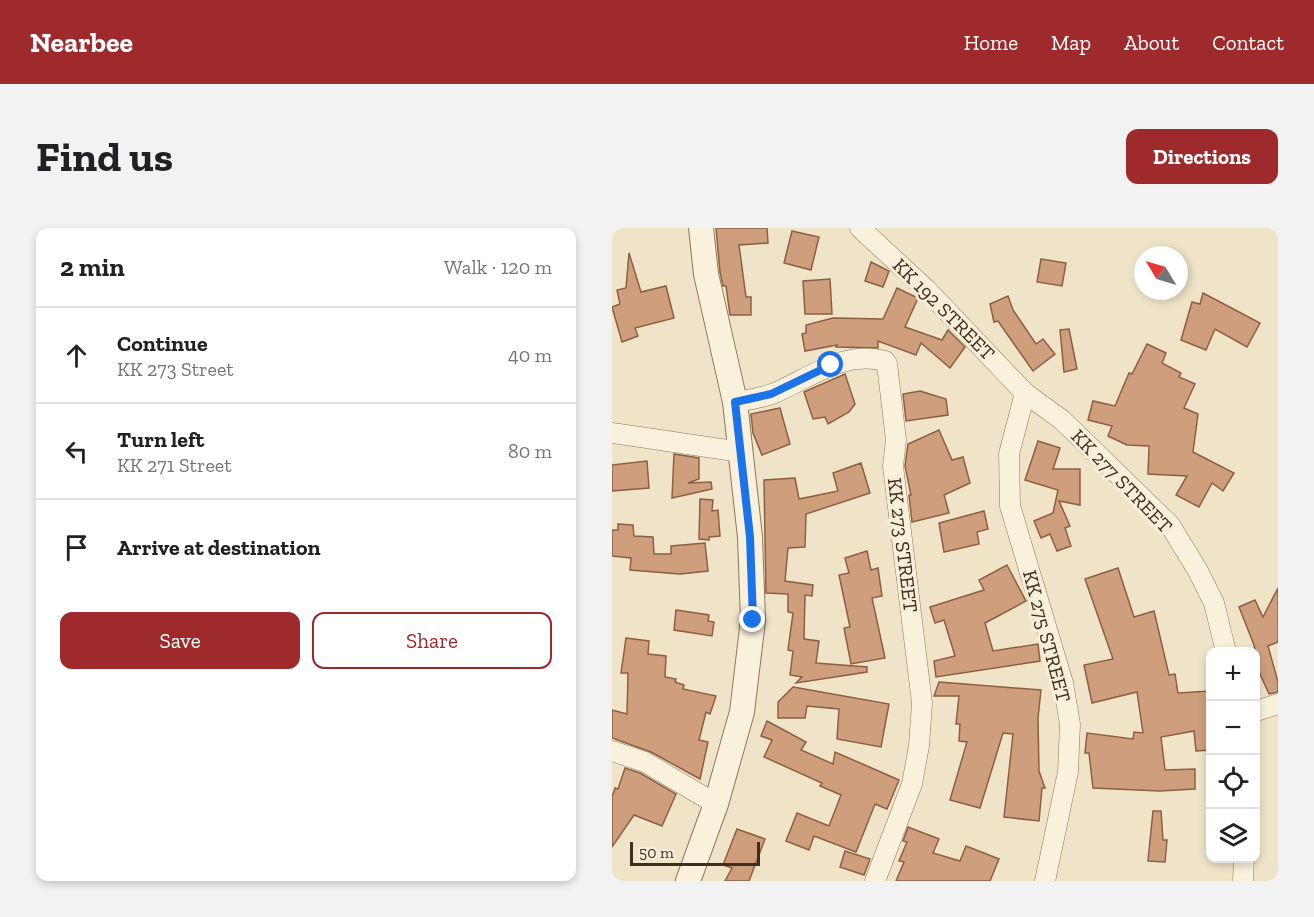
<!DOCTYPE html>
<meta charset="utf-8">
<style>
body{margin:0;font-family:"Zilla Slab",serif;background:#f2f2f2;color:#202124}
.controls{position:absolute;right:18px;bottom:18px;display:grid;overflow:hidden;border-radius:12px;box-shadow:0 3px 9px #0003}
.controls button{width:54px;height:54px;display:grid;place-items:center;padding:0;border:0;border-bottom:2px solid #e0e0e0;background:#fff;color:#202124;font:30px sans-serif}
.compass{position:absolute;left:522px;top:18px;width:54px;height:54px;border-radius:50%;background:#fff;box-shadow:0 3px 9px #0003;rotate:308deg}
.scale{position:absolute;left:18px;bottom:15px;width:130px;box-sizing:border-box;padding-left:6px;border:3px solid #3d2e20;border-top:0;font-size:16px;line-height:21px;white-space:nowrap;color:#3d2e20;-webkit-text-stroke:4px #f7eed8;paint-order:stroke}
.stop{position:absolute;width:18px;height:18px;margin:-14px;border:4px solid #1a73e8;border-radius:50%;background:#fff}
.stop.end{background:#1a73e8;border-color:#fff;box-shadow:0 2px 6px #0008}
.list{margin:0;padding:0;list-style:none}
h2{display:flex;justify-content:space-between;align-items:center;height:78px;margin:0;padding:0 24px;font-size:26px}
h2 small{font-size:20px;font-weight:400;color:#757577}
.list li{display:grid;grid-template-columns:39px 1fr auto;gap:18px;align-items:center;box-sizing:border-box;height:96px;padding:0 24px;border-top:2px solid #e0e0e0}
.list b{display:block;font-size:22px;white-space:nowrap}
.list p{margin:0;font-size:20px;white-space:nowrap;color:#757577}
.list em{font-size:20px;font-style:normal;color:#757577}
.actions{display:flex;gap:12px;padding:18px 24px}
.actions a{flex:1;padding:14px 0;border:2px solid #9e2a2b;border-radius:12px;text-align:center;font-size:21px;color:#9e2a2b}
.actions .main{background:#9e2a2b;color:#fff}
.icon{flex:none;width:33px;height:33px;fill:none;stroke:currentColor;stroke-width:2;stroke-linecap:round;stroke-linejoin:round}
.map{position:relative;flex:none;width:666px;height:653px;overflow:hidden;border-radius:12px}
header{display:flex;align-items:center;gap:36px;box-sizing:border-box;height:84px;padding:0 30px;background:#9e2a2b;color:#fff}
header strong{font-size:28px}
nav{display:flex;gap:33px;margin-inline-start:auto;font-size:21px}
.intro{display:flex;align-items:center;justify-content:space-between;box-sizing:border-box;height:144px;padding:0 36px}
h1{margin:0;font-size:42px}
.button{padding:15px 27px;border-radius:12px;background:#9e2a2b;color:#fff;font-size:21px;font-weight:700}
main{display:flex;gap:36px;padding:0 36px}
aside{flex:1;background:#fff;border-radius:12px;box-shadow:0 3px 9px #0003}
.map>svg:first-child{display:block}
</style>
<header>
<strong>Nearbee</strong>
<nav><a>Home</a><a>Map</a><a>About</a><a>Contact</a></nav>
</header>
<div class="intro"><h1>Find us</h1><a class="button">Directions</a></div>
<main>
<aside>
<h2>2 min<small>Walk · 120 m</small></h2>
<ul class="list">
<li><svg class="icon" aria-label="ahead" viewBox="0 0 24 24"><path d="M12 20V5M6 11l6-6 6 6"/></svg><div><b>Continue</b><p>KK 273 Street</p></div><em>40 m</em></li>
<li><svg class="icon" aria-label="left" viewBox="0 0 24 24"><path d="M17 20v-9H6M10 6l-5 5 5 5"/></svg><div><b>Turn left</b><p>KK 271 Street</p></div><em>80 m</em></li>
<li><svg class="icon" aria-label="arrive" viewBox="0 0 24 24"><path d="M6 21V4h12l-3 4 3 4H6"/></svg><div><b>Arrive at destination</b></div></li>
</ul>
<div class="actions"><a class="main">Save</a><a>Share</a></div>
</aside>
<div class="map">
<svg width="666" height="653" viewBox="0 0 666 653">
<rect width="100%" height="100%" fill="#f0e4c8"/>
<!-- building -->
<g fill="#cf9f7d" stroke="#8d5f41" stroke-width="1.5">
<path d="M104,0H155L156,15L127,17L134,69H139V87H118L114,58H111L108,44Z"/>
<path d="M180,3L207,9L199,42L172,35Z"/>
<path d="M17,25L29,64L54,58L62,90L23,100L26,108L10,114L0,79L8,76L5,62L14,60Z"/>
<path d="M429,31L454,35L450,58L425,54Z"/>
<path d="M259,34L277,43L271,59L253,53Z"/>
<path d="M218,51L220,86H193L191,53Z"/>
<path d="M285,60L306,70L293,99L330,112L336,102L353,119L338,140L309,115L304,127L266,113V120L224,119L225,117L193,123L190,106L194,105V97L221,90L271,91Z"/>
<path d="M591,65L648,95L635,119L603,101L594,122L569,112L580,74L588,76Z"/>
<path d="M396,68L401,82L424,116L431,111L443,126L421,143L386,93L382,94L378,76Z"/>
<path d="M457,101L465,141L452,144L448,102Z"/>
<path d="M535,116L554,125L550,135L569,145L567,149L583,156L572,180L586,186L581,224L622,245L611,263L600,255L587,279L564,267L575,248L536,246L537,218L515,217L496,208L500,198L476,192L481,173L503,178L517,145L520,146Z"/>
<path d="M233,146L243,176L237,184L216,196L213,189L201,191L192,164Z"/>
<path d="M308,163L334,171L336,187L294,193L291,166Z"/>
<path d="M168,180L178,216L150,227L141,205L139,186Z"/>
<path d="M327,202L340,232L351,229L358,255L332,267L337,285L300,294L297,267H299L293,238L296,216Z"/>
<path d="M426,213L448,220L441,241H468V277L447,273L458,298L453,300L459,318L445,323L438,306L429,310L422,293L441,285L446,262L413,252Z"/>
<path d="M62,226L87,230V251L76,255L99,254L100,261L60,270Z"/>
<path d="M35,233L37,260L0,263V237Z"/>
<path d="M249,235L258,265L194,286L193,319L176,320L173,353L201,357L200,368L193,367L192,411L207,413L204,435L255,439V444L184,455L190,449L178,447L181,423L176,422L181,385L176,384V366L154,365L152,252L183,250L187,271L226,263L221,245Z"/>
<path d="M88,271L101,272L100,283L106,282L108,308L97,309V312L87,311Z"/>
<path d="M372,283L376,301L365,304L367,316L332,324L327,295Z"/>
<path d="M6,296L21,297L22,308L41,309L42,326H59V318L93,315L96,343L68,346L18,342L19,330L0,328V302H6Z"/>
<path d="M255,323L259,342L266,340L270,368L260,370L273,430L239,436L232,400L238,399L227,347L237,345L233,330Z"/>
<path d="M395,337L414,373L373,395L381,423L426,416L428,433L324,449L322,433L343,428L332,392L323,395L318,379L372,362L367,352Z"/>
<path d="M506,340L522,389L542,383L557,447L563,446L566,465L598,463V522L584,523L582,503L549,509L553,542L583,541V561L548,563L481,560L477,525H473L475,505L521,511L522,504L531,505L525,464L480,475L472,437L501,431L473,351Z"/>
<path d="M666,360V414L656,418L666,454V464L657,466L648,446L642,417L627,379L643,372L651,389Z"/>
<path d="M64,382L97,387L96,393L102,394L100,408L62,402Z"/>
<path d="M14,410L37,413L36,426L54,428L53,449L64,451L63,454L72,457L71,461L104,468L98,486L94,484L87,512L96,514L88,551L39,524L0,510V482L15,486L16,445H9Z"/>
<path d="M327,454L429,462L426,490L427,543L433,560H430L427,593L392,589L401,506L391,505L368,580L338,572L355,514L347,513L348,496H344L347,468H322Z"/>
<path d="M181,459L277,476L269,519L225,511L227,481L195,478L193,490H166V474Z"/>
<path d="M155,493L194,514L189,522L221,536L223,524L287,552L275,581L263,576L244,624L202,608L197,622L174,613L185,585L217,598L229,567L208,558L210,555L152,529L160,512L149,508Z"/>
<path d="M13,540L28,545L64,566L50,598L22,587L0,619V569L3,560L6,561Z"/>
<path d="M541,583H549L551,612H555L553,634L536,633Z"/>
<path d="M296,599L327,611L321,625L348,633L354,618L387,631L378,653H284L292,634L287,633L295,614L291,613Z"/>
<path d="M125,601L153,611L137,653H113L120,640L111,637Z"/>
<path d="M233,623L258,631L252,647L228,639Z"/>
</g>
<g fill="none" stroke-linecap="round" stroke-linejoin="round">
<defs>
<g id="minor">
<path d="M248,0L315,62L413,165L450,192L558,297L586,343L602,375L614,424"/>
<path d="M413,165L397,226L398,278L451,455L458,496L456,544L433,653"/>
<path d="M123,174C135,172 149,170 160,166C197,151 230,122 273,133L275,136L284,212L281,238L310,475L307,518L300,556L263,653"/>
<path d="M0,205L129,224"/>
<path d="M644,483L666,476"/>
<path d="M0,523L33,534L104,576"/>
<path d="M631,653L632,630"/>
</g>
<path id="tertiary" d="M76,653L104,576L130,484L141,392L138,309L123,174L94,46L89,0"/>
</defs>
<!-- minor casing -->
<use href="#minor" stroke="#8d765c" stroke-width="21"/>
<!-- tertiary casing -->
<use href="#tertiary" stroke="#8d765c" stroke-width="26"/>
<!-- minor -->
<use href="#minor" stroke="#faf1dc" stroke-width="20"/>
<!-- tertiary -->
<use href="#tertiary" stroke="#faf1dc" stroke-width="24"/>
</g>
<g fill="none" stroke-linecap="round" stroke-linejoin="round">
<!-- route -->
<path stroke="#1a73e8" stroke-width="8" d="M141,392L138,309L123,174L159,166L219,137"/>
</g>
<g text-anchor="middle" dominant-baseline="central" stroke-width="6" stroke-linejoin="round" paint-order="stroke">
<!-- street labels -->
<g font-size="20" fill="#3d2e20" stroke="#f7eed8">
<text transform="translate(332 81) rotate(45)">KK 192 STREET</text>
<text transform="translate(510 253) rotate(46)">KK 277 STREET</text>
<text transform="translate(291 317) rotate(83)">KK 273 STREET</text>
<text transform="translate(435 408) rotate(75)">KK 275 STREET</text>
</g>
</g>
</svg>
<div class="controls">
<button>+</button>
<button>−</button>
<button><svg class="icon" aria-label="locate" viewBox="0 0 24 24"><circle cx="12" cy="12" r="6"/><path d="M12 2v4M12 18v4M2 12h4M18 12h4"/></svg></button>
<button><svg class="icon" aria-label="layers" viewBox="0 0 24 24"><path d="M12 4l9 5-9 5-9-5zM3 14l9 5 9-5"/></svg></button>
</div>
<svg class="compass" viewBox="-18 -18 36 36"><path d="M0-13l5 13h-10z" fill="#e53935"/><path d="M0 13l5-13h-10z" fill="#757577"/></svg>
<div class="scale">50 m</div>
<div class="stop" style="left:219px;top:137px"></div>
<div class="stop end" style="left:141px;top:392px"></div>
</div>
</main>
